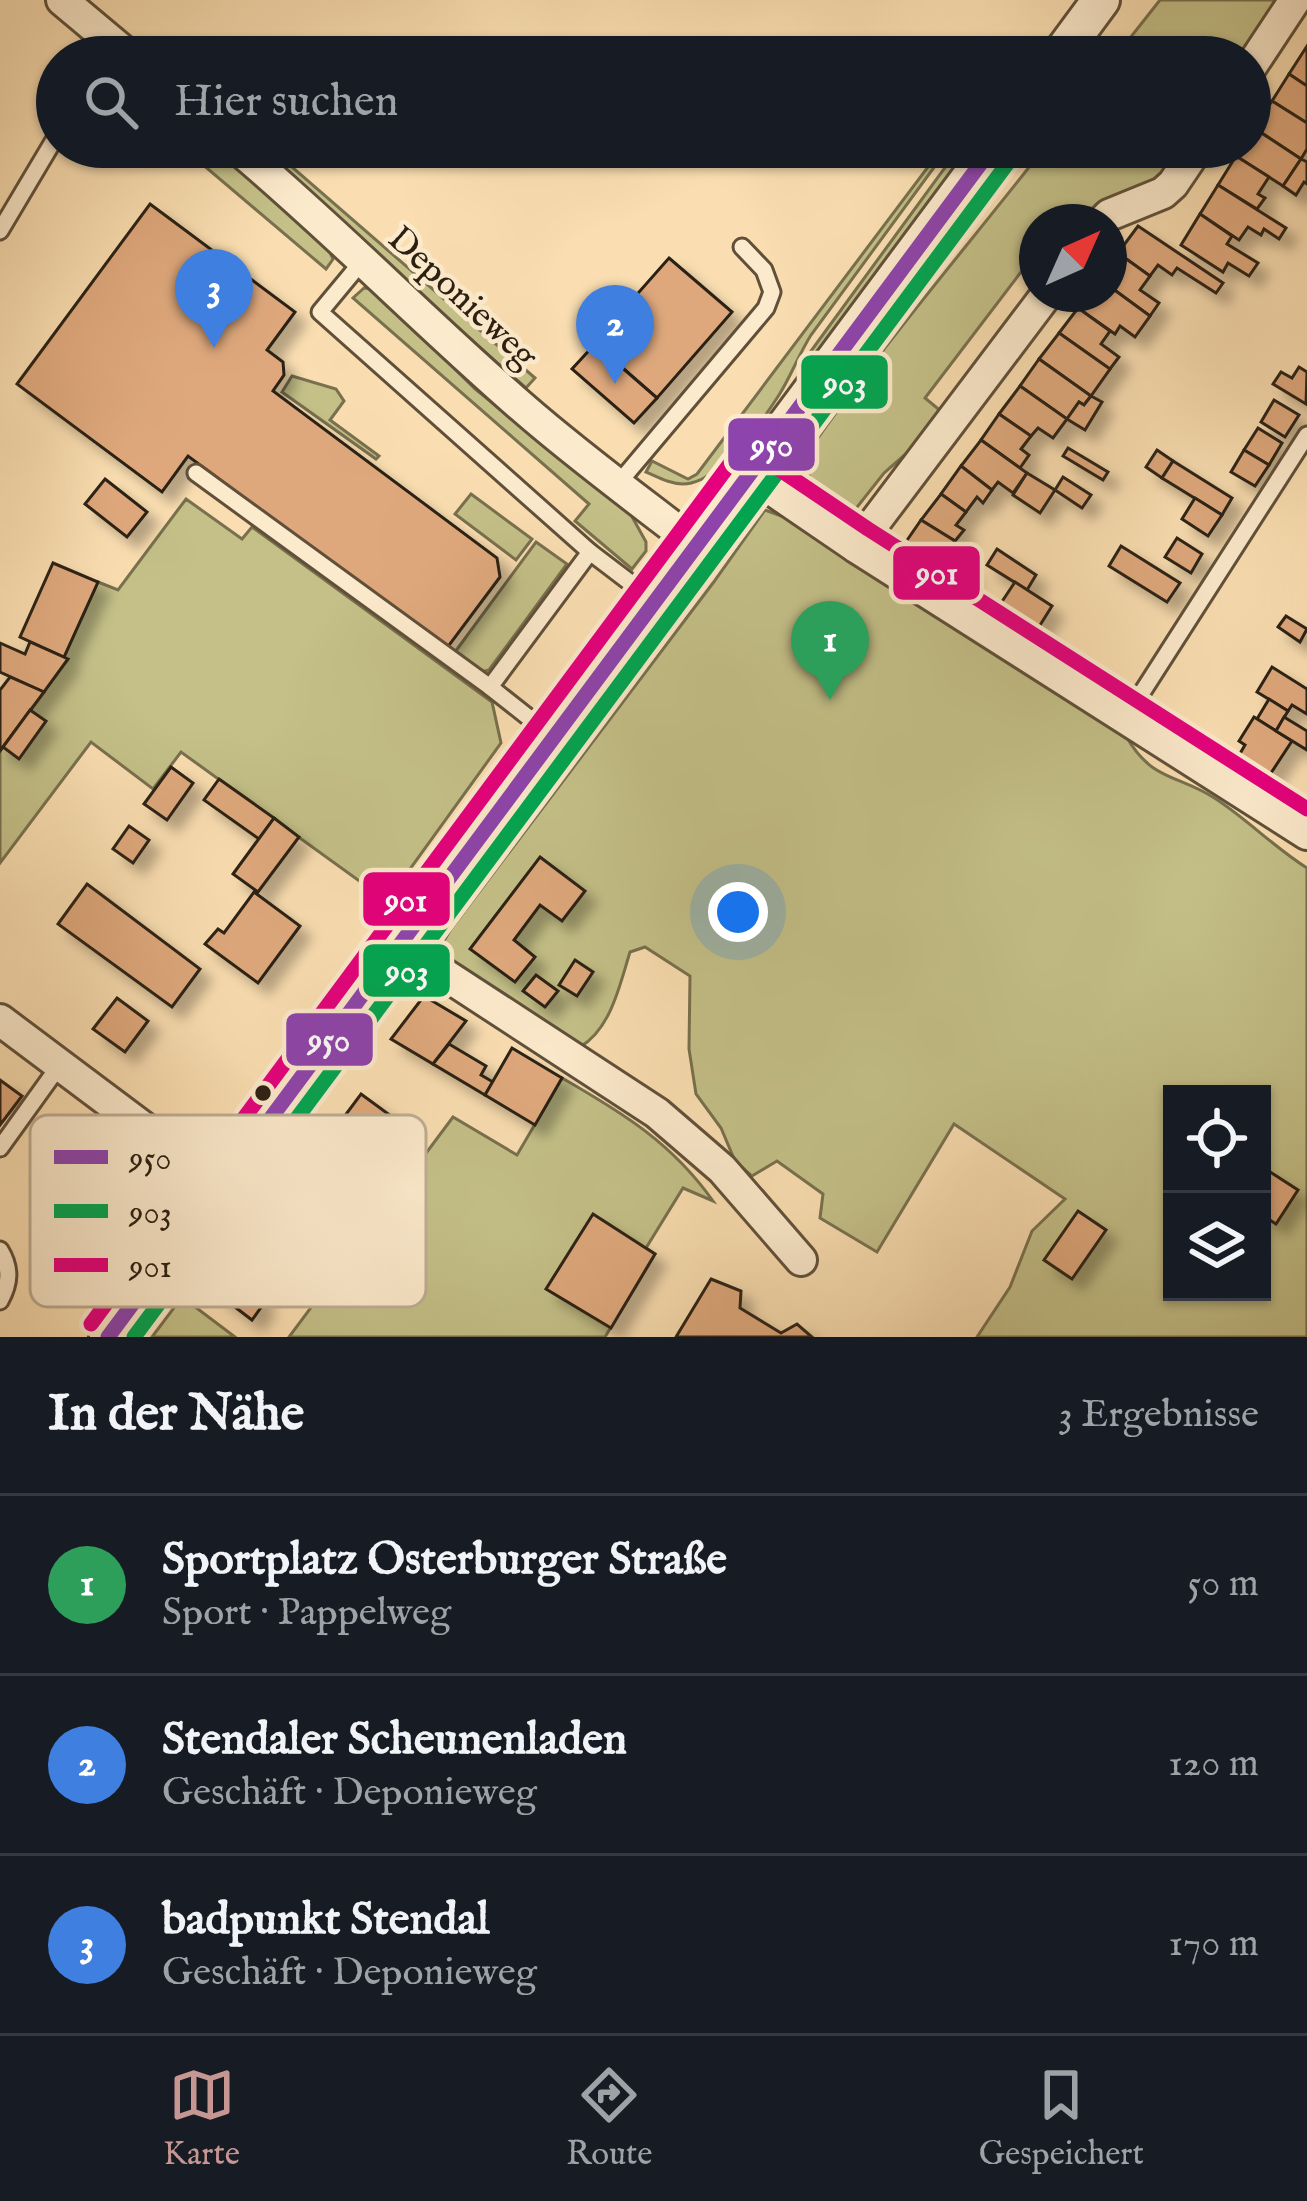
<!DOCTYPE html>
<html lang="de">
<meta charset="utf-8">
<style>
body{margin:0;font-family:"IM FELL English",serif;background:#20242c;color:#f1f3f6}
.controls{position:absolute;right:36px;bottom:36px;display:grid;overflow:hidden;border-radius:0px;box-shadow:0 3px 9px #0004}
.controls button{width:108px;height:108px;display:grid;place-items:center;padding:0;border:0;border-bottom:3px solid #363941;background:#171b24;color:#f1f3f6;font:60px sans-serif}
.compass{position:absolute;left:1019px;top:204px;width:108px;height:108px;border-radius:50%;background:#171b24;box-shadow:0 3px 9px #0004;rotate:45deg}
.you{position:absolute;left:738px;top:912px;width:42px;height:42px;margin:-30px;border:9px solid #fff;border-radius:50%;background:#1a73e8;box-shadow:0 0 0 18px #1a73e833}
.badge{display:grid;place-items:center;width:78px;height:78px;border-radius:50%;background:#c59692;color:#fff;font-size:39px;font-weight:700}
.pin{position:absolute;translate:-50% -99px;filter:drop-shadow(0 3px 6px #0008)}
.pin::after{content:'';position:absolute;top:63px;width:42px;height:36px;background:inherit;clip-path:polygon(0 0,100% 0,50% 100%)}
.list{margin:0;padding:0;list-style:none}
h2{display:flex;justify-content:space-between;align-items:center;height:156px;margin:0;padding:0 48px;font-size:51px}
h2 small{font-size:39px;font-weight:400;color:#9ea1a6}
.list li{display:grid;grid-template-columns:78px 1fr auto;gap:36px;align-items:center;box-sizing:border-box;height:180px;padding:0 48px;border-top:3px solid #363941}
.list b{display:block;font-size:45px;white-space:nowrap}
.list p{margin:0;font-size:39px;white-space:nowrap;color:#9ea1a6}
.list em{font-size:39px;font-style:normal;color:#9ea1a6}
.icon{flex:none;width:66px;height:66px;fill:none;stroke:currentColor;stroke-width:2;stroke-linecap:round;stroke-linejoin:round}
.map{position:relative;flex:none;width:1307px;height:1337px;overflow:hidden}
.search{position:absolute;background:#171b24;box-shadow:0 3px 9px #0004;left:36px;right:36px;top:36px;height:132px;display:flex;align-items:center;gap:30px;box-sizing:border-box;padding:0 42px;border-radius:66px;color:#9ea1a6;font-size:45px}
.sheet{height:696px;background:#171b24}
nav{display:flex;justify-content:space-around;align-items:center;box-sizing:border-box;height:168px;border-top:3px solid #363941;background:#171b24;font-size:33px;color:#9ea1a6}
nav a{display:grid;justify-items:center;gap:6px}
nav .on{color:#c59692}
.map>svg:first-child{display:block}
</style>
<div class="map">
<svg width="1307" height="1337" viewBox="0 0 1307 1337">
<defs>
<filter id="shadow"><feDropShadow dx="11" dy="11" stdDeviation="6" flood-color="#0004"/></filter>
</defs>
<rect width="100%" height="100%" fill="#fadeb1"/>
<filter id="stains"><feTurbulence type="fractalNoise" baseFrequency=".00167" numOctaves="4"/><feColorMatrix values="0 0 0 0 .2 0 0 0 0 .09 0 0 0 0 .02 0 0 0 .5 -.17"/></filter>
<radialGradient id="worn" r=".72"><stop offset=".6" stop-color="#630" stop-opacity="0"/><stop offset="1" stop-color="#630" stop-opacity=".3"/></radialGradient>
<!-- green -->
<g fill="#c4c088" stroke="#78704e" stroke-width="3" fill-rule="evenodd">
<path d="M1160,0H1280L1243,57H1115Z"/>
<path d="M182,147H213L327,246L333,259L326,269Z"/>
<path d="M259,147H269L535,378L526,388C435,310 350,225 259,147Z"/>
<path d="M943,147H949L811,335C799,354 791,376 779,395C761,423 719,484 683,484C670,484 658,477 646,472L652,461L688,479L697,474Z"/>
<path d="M960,147H976L798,384L803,362Z"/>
<path d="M1011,147H1028L886,332L854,366L865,344Z"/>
<path d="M1045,147H1183C1152,189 1136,192 1091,214L1086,222H1037V251L925,398L942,412L925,437L884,473L854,511C826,510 801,480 808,452C881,347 966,248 1045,147Z"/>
<path d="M364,288L373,289L379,293L475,389L630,513L646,542V551L632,569L575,521L589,504L353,298Z"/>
<path d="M292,376L336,389L344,401L330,420L379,456L376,459L282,392Z"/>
<path d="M471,494L532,539L516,560L455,514Z"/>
<path d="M186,499L242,539L252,527L492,702L501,743L387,901L181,752L153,789L91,742L0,863V751L67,659L64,657L98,582L118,590Z"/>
<path d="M765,510L787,518L1126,736C1152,782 1178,774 1216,799C1248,820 1275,848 1307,868V1337H977L1010,1287L1032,1231L1065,1199L954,1124L877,1252L820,1218L823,1194L777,1161L752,1176L735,1161L721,1128L696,1094L689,1049L690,976L645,947L630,952C620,984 611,1029 580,1047L435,956L451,929L713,583ZM1172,1094H1262V1292H1172Z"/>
<path d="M536,542L567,564L489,670L481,672L455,652Z"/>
<path d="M562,1078C623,1113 672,1143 713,1201L683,1188L646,1248L655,1254L605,1337H289L453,1117L517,1155Z"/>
<path d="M182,1297L235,1337H152Z"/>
</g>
<!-- building -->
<g fill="#dea87b" stroke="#2c2013" stroke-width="3" filter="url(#shadow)">
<path d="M1307,46V86L1289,74Z"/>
<path d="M1289,74L1307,86V123L1272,101Z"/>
<path d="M1272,101L1307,123V149L1301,159L1254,128Z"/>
<path d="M1254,128L1301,159L1283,186L1236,156L1242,147H1250V135Z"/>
<path d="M1236,156L1269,177L1258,194L1265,198L1257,209L1218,185Z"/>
<path d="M1301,159L1307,162V184L1304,182L1296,195L1283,186Z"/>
<path d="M1218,185L1286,228L1279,239L1264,229L1261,235L1248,227L1239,240L1200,214Z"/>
<path d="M150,204L295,312L267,350L283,362L284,375L273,391L497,558L500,577L447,648L188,456L162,492L17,384Z"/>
<path d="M1200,214L1232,236L1227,244L1258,263L1249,276L1228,263L1223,272L1181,245Z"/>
<path d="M1138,226L1223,283L1216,293L1177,268L1172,275L1158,265L1150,276L1118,253Z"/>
<path d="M1118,253L1150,276L1140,290L1159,303L1150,316L1109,286V266Z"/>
<path d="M669,258L732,312L657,398L594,343Z"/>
<path d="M1109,286L1150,316L1135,337L1120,326L1115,334L1078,308L1089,294H1109Z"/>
<path d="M1078,308L1110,331L1101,344L1119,357L1110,369L1059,333Z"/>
<path d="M1059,333L1110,369L1091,396L1039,359Z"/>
<path d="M595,344L657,398L634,423L572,369Z"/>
<path d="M1039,359L1091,396L1084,405L1079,402L1067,419L1020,386Z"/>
<path d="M1299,367L1307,372L1306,404L1273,384L1281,372L1292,378Z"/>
<path d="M1020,386L1067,419L1053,438L1038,428L1031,436L999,414Z"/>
<path d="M1091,396L1102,402L1085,430L1067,419L1079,402L1084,405Z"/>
<path d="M1274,400L1299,415L1285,437L1261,422Z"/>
<path d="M999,414L1031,436L1021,449L1029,455L1020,468L981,440Z"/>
<path d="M1258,428L1282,443L1269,465L1244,450Z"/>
<path d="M981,440L1027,473L1013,493L998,482L992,490L961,466Z"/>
<path d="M1068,448L1108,472L1103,480L1063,456Z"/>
<path d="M1157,450L1173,461L1162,478L1146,467Z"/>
<path d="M1244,450L1269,465L1255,486L1231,472Z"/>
<path d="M1173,461L1232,498L1222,515L1162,478Z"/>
<path d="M961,466L992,490L983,503L977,497L966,512L941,494Z"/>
<path d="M1027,473L1055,490L1040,513L1013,495Z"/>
<path d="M1063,477L1091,495L1082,508L1055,490Z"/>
<path d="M105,479L147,512L127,537L85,504Z"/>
<path d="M941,494L966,512L956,525L964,530L955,541L921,520Z"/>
<path d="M1195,498L1222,515L1208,536L1182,519Z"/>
<path d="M921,520L955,541L944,556L971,573L961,588L901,549Z"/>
<path d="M1177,538L1202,554L1191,573L1165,557Z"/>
<path d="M1121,546L1180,583L1167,602L1109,566Z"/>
<path d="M997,549L1036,575L1027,590L987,565Z"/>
<path d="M53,563L98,582L64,657L20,637Z"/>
<path d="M1015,582L1052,606L1037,630L999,606Z"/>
<path d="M1286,616L1307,629L1300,642L1278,627Z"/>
<path d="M30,642L68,659L44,692L0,672V643L25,654Z"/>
<path d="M1272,667L1307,689V714L1292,705L1288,711L1257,692Z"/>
<path d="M10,677L44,692L0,751V690Z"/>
<path d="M1269,699L1288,711L1276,731L1257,719Z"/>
<path d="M30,710L46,721L19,759L3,747Z"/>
<path d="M1254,717L1292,741L1269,776L1238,757L1245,745L1239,741Z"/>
<path d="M1284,717L1307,731V750L1276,731Z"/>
<path d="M171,767L193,783L167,820L144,804Z"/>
<path d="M219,779L274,818L259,839L204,800Z"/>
<path d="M274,818L299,837L258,892L233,874Z"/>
<path d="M129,826L149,840L133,863L113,849Z"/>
<path d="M540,857L585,891L562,921L540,905L514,940L535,957L515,982L470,949Z"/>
<path d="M87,884L200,969L172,1007L58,924Z"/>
<path d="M254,892L300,926L258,983L205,944L218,929L224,933Z"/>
<path d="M575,960L593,972L577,996L559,985Z"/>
<path d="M536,975L558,991L545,1007L523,991Z"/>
<path d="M424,996L466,1021L433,1064L391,1039Z"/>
<path d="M117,998L148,1021L125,1052L93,1029Z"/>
<path d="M449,1044L486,1066L481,1075L493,1082L485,1095L433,1064Z"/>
<path d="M512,1048L562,1078L535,1125L485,1095Z"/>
<path d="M0,1080L22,1096L0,1125Z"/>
<path d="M361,1094L391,1116L367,1147L338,1125Z"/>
<path d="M1264,1168L1298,1190L1276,1224L1262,1215Z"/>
<path d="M1078,1211L1106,1230L1072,1279L1044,1260Z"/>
<path d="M593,1214L655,1254L611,1328L546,1289Z"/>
<path d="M244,1251L275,1274L257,1298L264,1303L252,1320L214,1291Z"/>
<path d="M711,1279L741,1291L740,1308L781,1333L797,1324L812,1337H676Z"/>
</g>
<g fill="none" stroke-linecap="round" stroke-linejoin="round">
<defs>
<g id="service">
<path d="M0,231L57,135"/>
<path d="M364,259L320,312L590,552L653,600"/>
<path d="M196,473L490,687"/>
<path d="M617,485L766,308L772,292L764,270L742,247"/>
<path d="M1125,719L1307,435"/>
<path d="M552,736L490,687L590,552"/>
<path d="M0,1148L59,1066"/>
<path d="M0,1250C11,1268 10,1283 0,1301"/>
</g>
<g id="minor">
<path d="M62,0L130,57"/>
<path d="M1250,68L1295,0"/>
<path d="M236,147C335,230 425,323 522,407C578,456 637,499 695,544"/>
<path d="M1102,222L1109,215L1163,193L1173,184L1198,147"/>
<path d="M749,474L856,547L1307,834"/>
<path d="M856,547L1047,294"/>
<path d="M398,944L657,1113L722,1169L801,1260"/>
<path d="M0,1020L220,1185"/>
</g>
<g id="tertiary">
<path d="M1059,57L1101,0"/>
<path d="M108,1337L993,147"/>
</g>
</defs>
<!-- service casing -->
<use href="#service" stroke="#60503a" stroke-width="21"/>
<!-- minor casing -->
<use href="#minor" stroke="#60503a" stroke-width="36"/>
<!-- tertiary casing -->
<use href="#tertiary" stroke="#60503a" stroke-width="42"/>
<!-- service -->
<use href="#service" stroke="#fceacc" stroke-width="15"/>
<!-- minor -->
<use href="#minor" stroke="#fceacc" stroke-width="30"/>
<!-- tertiary -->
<use href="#tertiary" stroke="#fceacc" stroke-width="36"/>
<defs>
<path id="bus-1" d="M108,1337L993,147"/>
<path id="bus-2" d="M134,1337L1010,160"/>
<path id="bus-3" d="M91,1324L732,461C740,453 750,451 761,457L868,529L1307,809"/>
</defs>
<!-- bus-1 casing -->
<use href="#bus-1" stroke="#fceacc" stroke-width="24"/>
<!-- bus-2 casing -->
<use href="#bus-2" stroke="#fceacc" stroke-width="24"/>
<!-- bus-3 casing -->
<use href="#bus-3" stroke="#fceacc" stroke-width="24"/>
<!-- bus-1 -->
<use href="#bus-1" stroke="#8e44ad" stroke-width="15"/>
<!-- bus-2 -->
<use href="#bus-2" stroke="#00a651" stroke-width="15"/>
<!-- bus-3 -->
<use href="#bus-3" stroke="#e5007d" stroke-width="15"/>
</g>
<!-- markers -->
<circle fill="#2c2013" stroke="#fceacc" stroke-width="4.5" cx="263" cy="1093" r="10"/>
<g text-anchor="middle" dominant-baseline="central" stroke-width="9" stroke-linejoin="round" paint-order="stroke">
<!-- street labels -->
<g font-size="36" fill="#2c2013" stroke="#fceacc">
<text transform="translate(462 298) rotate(43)">Deponieweg</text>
</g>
</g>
<!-- legend -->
<rect x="30" y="1115" width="396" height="192" rx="18" fill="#fceacc" stroke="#bead94" stroke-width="3"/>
<rect x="54" y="1150" width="54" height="14" fill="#8e44ad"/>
<rect x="54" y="1204" width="54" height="14" fill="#00a651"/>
<rect x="54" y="1258" width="54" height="14" fill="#e5007d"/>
<g font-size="33" fill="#2c2013">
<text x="129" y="1169">950</text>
<text x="129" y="1223">903</text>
<text x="129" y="1277">901</text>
</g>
<g stroke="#fceacc" stroke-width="4.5">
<rect x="799" y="353" width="91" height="58" rx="12" fill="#00a651"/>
<rect x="726" y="416" width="91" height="57" rx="12" fill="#8e44ad"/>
<rect x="891" y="544" width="91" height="58" rx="12" fill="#e5007d"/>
<rect x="361" y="870" width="91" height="58" rx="12" fill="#e5007d"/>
<rect x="361" y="942" width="91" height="57" rx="12" fill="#00a651"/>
<rect x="284" y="1011" width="91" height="57" rx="12" fill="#8e44ad"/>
</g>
<g font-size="33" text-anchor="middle" font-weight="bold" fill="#fff">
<text x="845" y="394">903</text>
<text x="772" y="456">950</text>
<text x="937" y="584">901</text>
<text x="406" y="911">901</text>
<text x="407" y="982">903</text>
<text x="329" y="1051">950</text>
</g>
<rect width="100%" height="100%" filter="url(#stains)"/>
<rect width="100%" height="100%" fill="url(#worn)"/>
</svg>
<div class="controls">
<button><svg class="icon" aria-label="locate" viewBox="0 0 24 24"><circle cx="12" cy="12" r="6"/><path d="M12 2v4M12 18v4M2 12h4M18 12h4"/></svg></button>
<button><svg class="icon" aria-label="layers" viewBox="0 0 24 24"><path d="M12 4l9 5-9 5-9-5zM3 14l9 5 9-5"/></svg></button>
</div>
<svg class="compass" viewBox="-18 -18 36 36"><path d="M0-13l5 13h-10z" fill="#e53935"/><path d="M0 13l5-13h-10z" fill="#9ea1a6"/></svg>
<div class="you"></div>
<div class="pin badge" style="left:830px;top:700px;background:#2e9e5b">1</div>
<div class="pin badge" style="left:615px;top:384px;background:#3f7fe0">2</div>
<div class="pin badge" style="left:214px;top:348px;background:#3f7fe0">3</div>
<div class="search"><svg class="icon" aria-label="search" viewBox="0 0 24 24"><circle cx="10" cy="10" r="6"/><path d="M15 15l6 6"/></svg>Hier suchen</div>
</div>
<section class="sheet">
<h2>In der Nähe<small>3 Ergebnisse</small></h2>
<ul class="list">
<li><span class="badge" style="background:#2e9e5b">1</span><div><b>Sportplatz Osterburger Straße</b><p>Sport · Pappelweg</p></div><em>50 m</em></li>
<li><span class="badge" style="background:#3f7fe0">2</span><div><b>Stendaler Scheunenladen</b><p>Geschäft · Deponieweg</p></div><em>120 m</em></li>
<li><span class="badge" style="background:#3f7fe0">3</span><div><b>badpunkt Stendal</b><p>Geschäft · Deponieweg</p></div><em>170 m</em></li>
</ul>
</section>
<nav>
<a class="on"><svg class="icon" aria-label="map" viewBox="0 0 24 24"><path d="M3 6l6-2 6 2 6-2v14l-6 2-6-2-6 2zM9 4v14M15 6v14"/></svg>Karte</a>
<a><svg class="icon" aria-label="directions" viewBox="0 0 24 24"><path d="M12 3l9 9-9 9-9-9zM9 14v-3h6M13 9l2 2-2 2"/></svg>Route</a>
<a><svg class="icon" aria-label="saved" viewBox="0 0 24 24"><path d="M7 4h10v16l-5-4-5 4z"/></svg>Gespeichert</a>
</nav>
